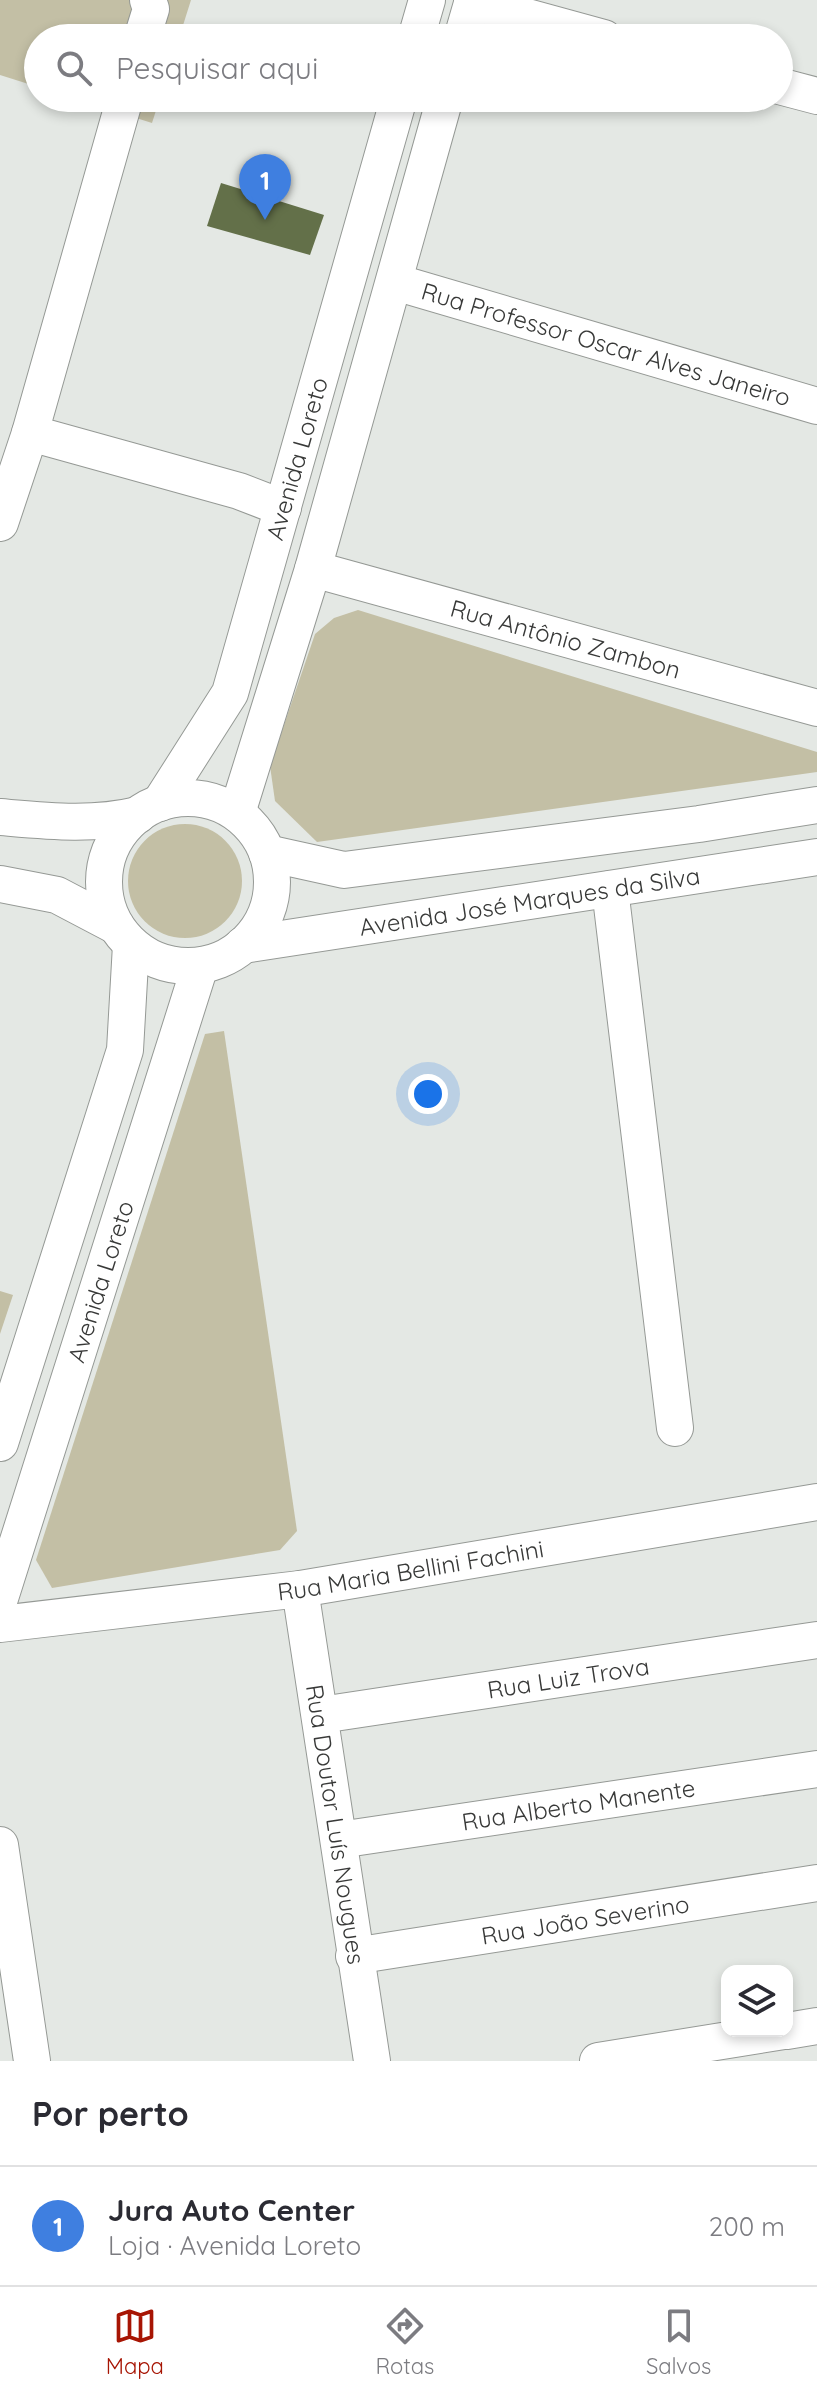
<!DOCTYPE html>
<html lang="pt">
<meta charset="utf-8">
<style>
body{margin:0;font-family:Quicksand,sans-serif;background:#f2f2f3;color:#2b2b33}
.controls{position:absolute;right:24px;bottom:24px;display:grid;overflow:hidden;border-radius:16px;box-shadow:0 4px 12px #0003}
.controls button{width:72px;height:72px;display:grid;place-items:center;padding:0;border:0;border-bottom:2px solid #e1e1e2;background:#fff;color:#2b2b33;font:40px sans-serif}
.you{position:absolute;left:428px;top:1094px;width:28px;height:28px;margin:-20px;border:6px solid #fff;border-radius:50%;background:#1a73e8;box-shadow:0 0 0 12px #1a73e833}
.badge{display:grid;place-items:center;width:52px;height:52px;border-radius:50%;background:#a71504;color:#fff;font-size:26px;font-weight:700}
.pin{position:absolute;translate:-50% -66px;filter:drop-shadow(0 2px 4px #0008)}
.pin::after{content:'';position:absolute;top:42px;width:28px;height:24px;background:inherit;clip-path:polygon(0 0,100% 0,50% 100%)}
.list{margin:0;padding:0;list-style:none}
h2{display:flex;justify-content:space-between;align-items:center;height:104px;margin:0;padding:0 32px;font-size:34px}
h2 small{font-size:26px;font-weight:400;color:#7c7c81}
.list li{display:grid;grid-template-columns:52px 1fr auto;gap:24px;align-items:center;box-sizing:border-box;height:120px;padding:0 32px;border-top:2px solid #e1e1e2}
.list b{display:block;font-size:30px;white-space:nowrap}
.list p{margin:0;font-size:26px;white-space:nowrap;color:#7c7c81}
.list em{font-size:26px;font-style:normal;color:#7c7c81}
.icon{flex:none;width:44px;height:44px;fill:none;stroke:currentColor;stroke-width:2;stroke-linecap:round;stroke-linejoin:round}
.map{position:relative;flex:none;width:817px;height:2061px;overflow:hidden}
.search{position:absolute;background:#fff;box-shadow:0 4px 12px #0003;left:24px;right:24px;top:24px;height:88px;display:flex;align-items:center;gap:20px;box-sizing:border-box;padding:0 28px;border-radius:44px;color:#7c7c81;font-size:30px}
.sheet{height:224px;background:#fff}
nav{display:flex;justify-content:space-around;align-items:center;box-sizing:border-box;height:112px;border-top:2px solid #e1e1e2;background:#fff;font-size:22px;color:#7c7c81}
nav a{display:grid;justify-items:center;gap:4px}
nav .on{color:#a71504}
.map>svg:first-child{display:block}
</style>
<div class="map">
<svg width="817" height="2061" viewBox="0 0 817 2061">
<rect width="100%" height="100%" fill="#e4e8e4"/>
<!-- green -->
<g fill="#c3bfa5">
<path d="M0,0H191L179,38H38V87L0,75Z"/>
<path d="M73,98H160L152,123Z"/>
<path d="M358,610L817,752V772L317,842L275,801L270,766L315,634L334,618Z"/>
<circle cx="185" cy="881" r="57"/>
<path d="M224,1031L297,1531L280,1550L52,1588L36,1560L205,1034Z"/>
<path d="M0,1291L13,1295L0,1334Z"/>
</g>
<!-- building -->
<path fill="#637049" d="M221,183L324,215L310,255L207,226Z"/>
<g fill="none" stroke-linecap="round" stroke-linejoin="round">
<defs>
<g id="minor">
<path d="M472,2L604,38"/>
<path d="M142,38L151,9L148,0"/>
<path d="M416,38L427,0"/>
<path d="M462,38L473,0"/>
<path d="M779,86L817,96"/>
<path d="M125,98L30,433L239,491L283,508"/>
<path id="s1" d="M395,282L817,406"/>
<path d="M0,523L30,433"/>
<path id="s2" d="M313,569L817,708"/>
<circle cx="188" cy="882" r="84"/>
<path id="s3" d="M160,803L230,693L399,98"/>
<path d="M237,813L313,569L445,98"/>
<path d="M0,817C47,821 92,826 138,815"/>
<path d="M267,853L344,870L699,824L817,805"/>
<path d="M0,884L57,895L116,926"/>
<path d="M610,889L675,1428"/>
<path id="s4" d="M243,945L817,857"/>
<path d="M0,1443L125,1050L131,945"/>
<path id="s5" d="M300,1589L372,2061"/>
<path id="s6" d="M0,1598L200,966"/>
<path id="s7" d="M0,1624L300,1589L817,1502"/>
<path id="s8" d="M321,1715L817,1640"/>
<path id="s9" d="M339,1840L817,1769"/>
<path d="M0,1845L32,2061"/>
<path id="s10" d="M354,1956L817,1883"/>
<path d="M787,2031L817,2026"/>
<path d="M598,2061L784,2031"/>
</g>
</defs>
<!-- minor casing -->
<use href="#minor" stroke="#959995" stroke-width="38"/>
<!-- minor -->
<use href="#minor" stroke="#fff" stroke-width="36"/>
</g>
<g text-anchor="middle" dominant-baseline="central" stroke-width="8" stroke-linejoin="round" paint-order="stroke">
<!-- street labels -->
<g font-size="24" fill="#383938" stroke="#f1f5f1">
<text stroke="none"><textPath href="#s1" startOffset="220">Rua Professor Oscar Alves Janeiro</textPath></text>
<text stroke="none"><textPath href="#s3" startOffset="374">Avenida Loreto</textPath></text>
<text stroke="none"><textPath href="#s2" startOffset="262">Rua Antônio Zambon</textPath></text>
<text stroke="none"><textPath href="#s4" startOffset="290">Avenida José Marques da Silva</textPath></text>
<text stroke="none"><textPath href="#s6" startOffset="332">Avenida Loreto</textPath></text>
<text stroke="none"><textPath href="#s7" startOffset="414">Rua Maria Bellini Fachini</textPath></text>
<text stroke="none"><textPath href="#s8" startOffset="250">Rua Luiz Trova</textPath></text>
<text stroke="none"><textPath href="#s9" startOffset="242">Rua Alberto Manente</textPath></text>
<text stroke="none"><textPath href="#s5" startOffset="238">Rua Doutor Luís Nougues</textPath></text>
<text stroke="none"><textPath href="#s10" startOffset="234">Rua João Severino</textPath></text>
</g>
</g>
</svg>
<div class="controls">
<button><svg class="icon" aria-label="layers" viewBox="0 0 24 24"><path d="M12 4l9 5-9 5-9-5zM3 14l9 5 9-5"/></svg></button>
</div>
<div class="you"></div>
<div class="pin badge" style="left:265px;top:220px;background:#3f7fe0">1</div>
<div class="search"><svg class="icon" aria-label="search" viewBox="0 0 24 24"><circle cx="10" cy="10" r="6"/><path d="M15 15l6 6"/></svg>Pesquisar aqui</div>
</div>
<section class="sheet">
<h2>Por perto<small></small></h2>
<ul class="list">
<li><span class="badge" style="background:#3f7fe0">1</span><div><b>Jura Auto Center</b><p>Loja · Avenida Loreto</p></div><em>200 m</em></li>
</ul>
</section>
<nav>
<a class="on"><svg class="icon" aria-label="map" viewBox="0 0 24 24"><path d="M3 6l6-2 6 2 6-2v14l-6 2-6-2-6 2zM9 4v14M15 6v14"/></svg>Mapa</a>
<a><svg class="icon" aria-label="directions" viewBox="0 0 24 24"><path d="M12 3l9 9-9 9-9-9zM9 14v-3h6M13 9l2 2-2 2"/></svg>Rotas</a>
<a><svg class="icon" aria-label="saved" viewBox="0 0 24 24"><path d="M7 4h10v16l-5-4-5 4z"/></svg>Salvos</a>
</nav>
